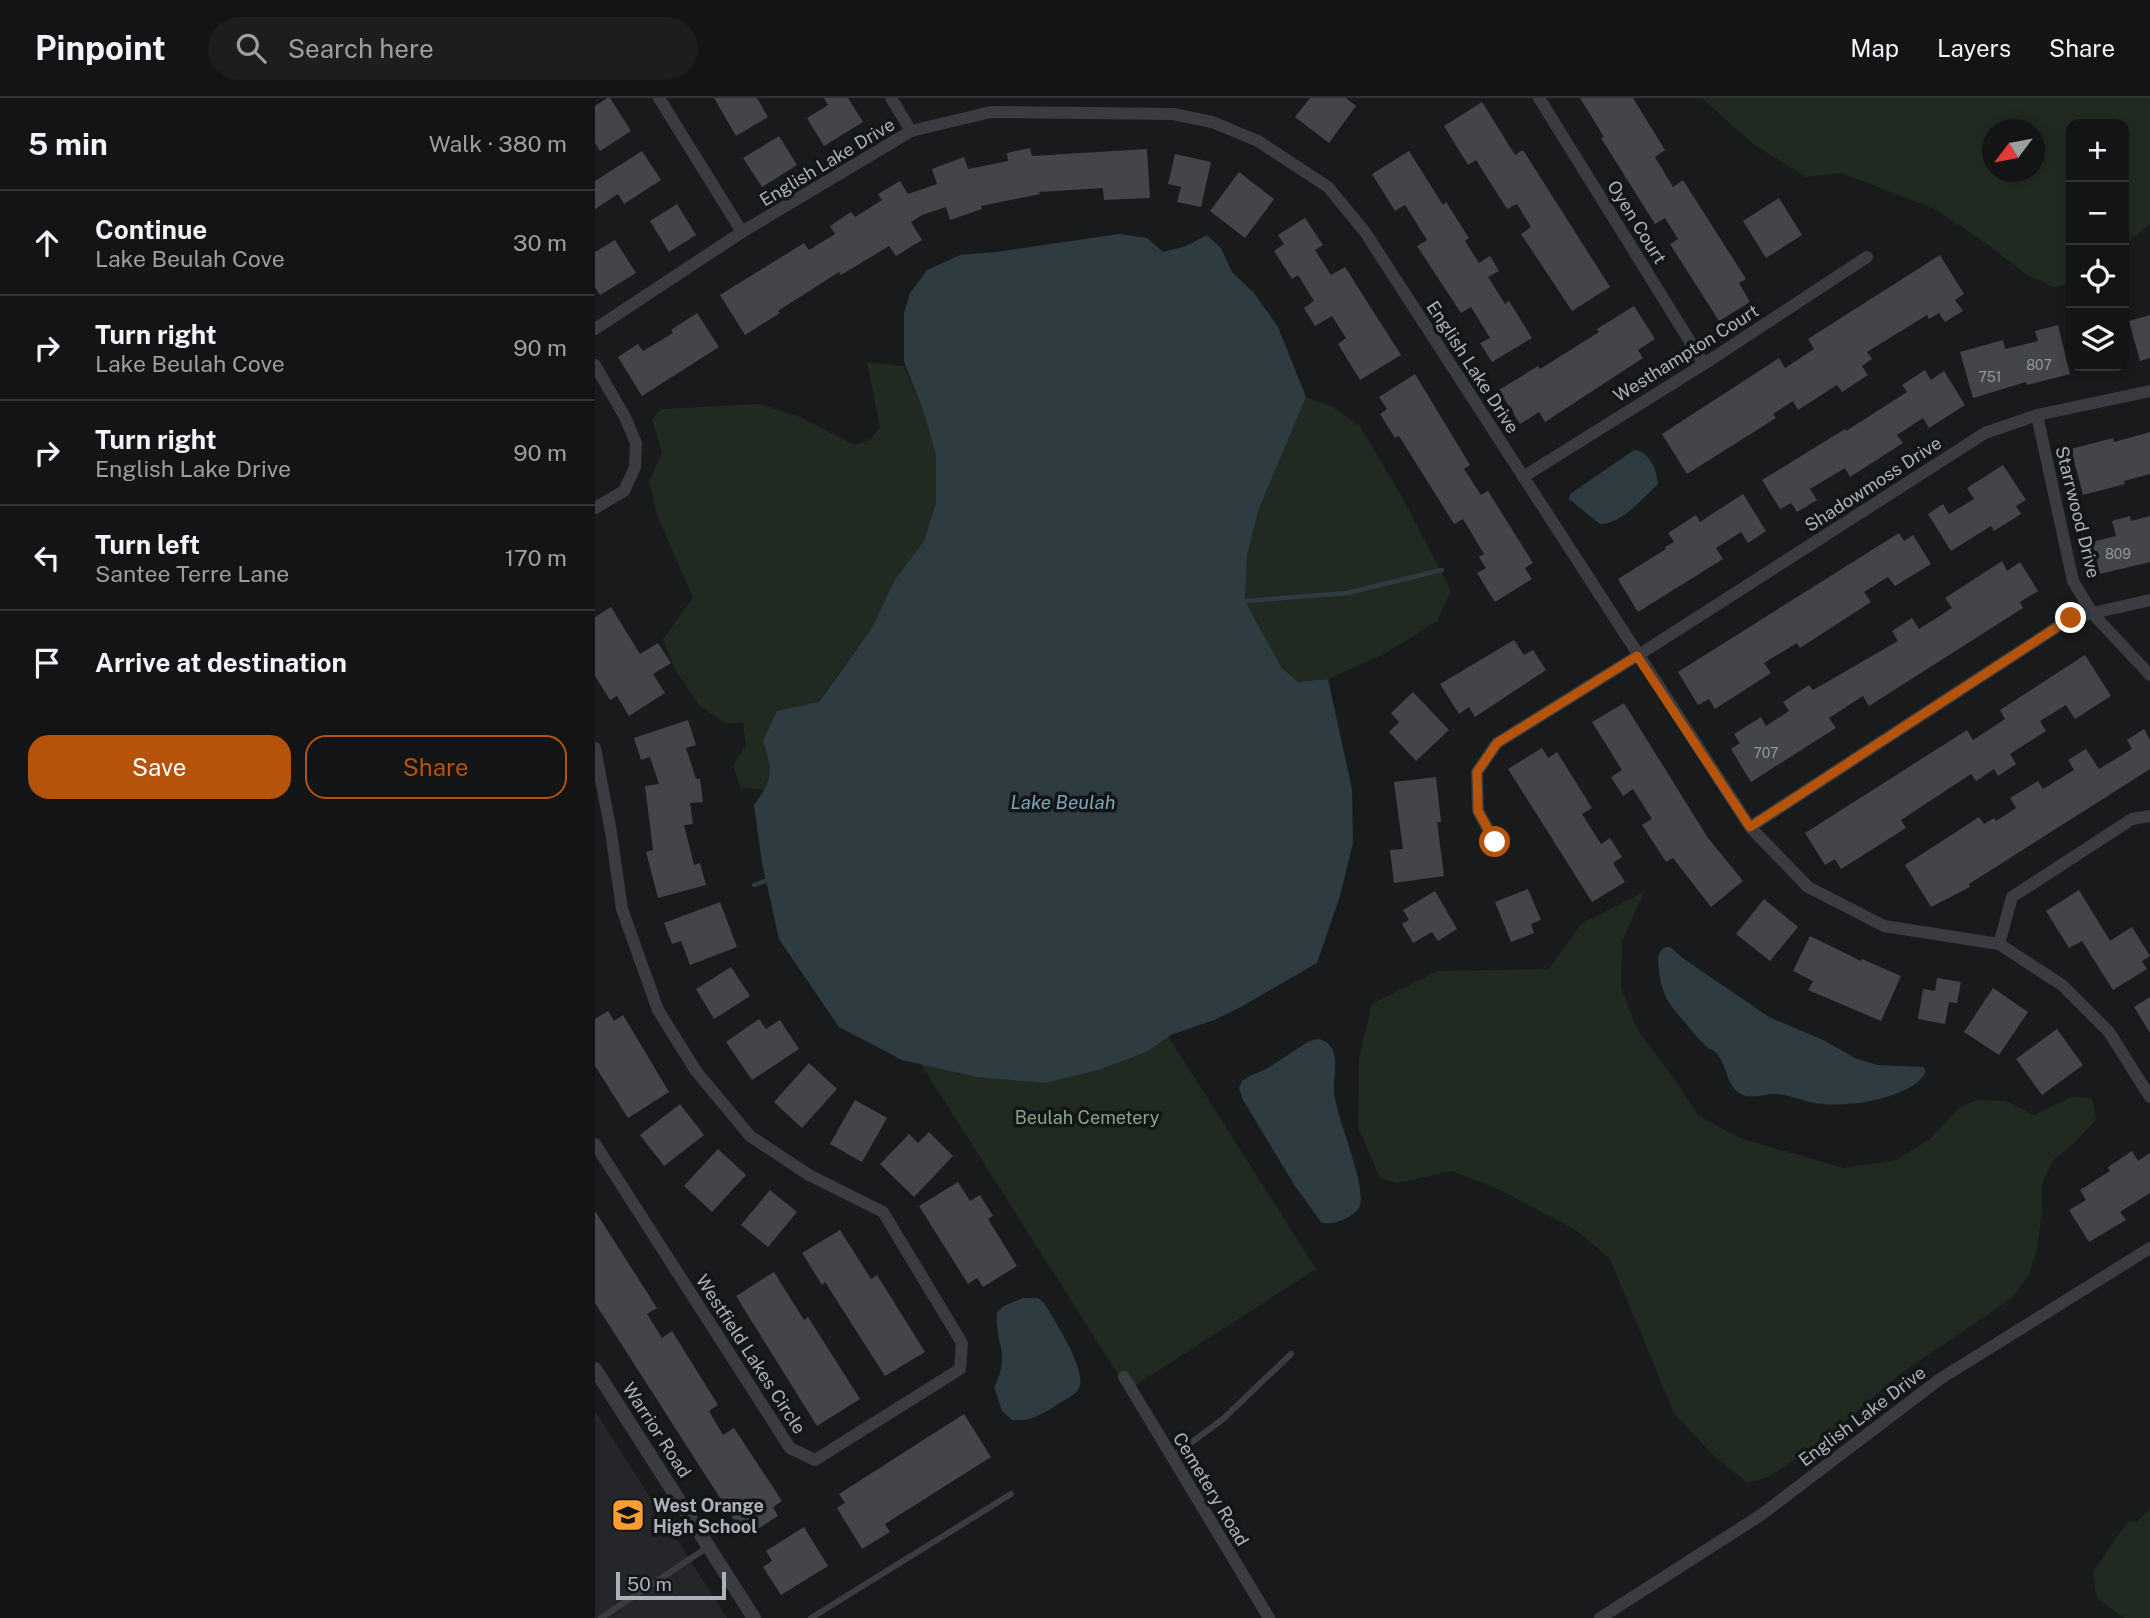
<!DOCTYPE html>
<meta charset="utf-8">
<style>
body{margin:0;font-family:"Public Sans",sans-serif;background:#1c1d1e;color:#f1f3f6}
.controls{position:absolute;right:21px;top:21px;display:grid;overflow:hidden;border-radius:14px;box-shadow:0 4px 10px #0003}
.controls button{width:63px;height:63px;display:grid;place-items:center;padding:0;border:0;border-bottom:2px solid #323334;background:#131415;color:#f1f3f6;font:35px sans-serif}
.compass{position:absolute;left:1387px;top:21px;width:63px;height:63px;border-radius:50%;background:#131415;box-shadow:0 4px 10px #0003;rotate:238deg}
.scale{position:absolute;left:21px;bottom:18px;width:110px;box-sizing:border-box;padding-left:7px;border:4px solid #abb2bc;border-top:0;font-size:19px;line-height:24px;white-space:nowrap;color:#abb2bc;-webkit-text-stroke:5px #141517;paint-order:stroke}
.stop{position:absolute;width:21px;height:21px;margin:-16px;border:5px solid #b45309;border-radius:50%;background:#fff}
.stop.end{background:#b45309;border-color:#fff;box-shadow:0 2px 7px #0008}
.list{margin:0;padding:0;list-style:none}
h2{display:flex;justify-content:space-between;align-items:center;height:91px;margin:0;padding:0 28px;font-size:30px}
h2 small{font-size:23px;font-weight:400;color:#9d9ea0}
.list li{display:grid;grid-template-columns:46px 1fr auto;gap:21px;align-items:center;box-sizing:border-box;height:105px;padding:0 28px;border-top:2px solid #323334}
.list b{display:block;font-size:26px;white-space:nowrap}
.list p{margin:0;font-size:23px;white-space:nowrap;color:#9d9ea0}
.list em{font-size:23px;font-style:normal;color:#9d9ea0}
.actions{display:flex;gap:14px;padding:21px 28px}
.actions a{flex:1;padding:16px 0;border:2px solid #b45309;border-radius:21px;text-align:center;font-size:24px;color:#b45309}
.actions .main{background:#b45309;color:#fff}
.icon{flex:none;width:38px;height:38px;fill:none;stroke:currentColor;stroke-width:2;stroke-linecap:round;stroke-linejoin:round}
.map{position:relative;flex:none;width:1555px;height:1520px;overflow:hidden}
header{display:flex;align-items:center;gap:42px;box-sizing:border-box;height:98px;padding:0 35px;background:#131415;border-bottom:2px solid #323334}
header strong{font-size:33px}
nav{display:flex;gap:38px;margin-inline-start:auto;font-size:24px}
.search{width:490px;height:63px;background:#1c1d1e;display:flex;align-items:center;gap:18px;box-sizing:border-box;padding:0 24px;border-radius:38px;color:#9d9ea0;font-size:26px}
main{display:flex}
aside{flex:1;background:#131415}
.map>svg:first-child{display:block}
</style>
<header>
<strong>Pinpoint</strong>
<div class="search"><svg class="icon" aria-label="search" viewBox="0 0 24 24"><circle cx="10" cy="10" r="6"/><path d="M15 15l6 6"/></svg>Search here</div>
<nav><a>Map</a><a>Layers</a><a>Share</a></nav>
</header>
<main>
<aside>
<h2>5 min<small>Walk · 380 m</small></h2>
<ul class="list">
<li><svg class="icon" aria-label="ahead" viewBox="0 0 24 24"><path d="M12 20V5M6 11l6-6 6 6"/></svg><div><b>Continue</b><p>Lake Beulah Cove</p></div><em>30 m</em></li>
<li><svg class="icon" aria-label="right" viewBox="0 0 24 24"><path d="M7 20v-9h11M14 6l5 5-5 5"/></svg><div><b>Turn right</b><p>Lake Beulah Cove</p></div><em>90 m</em></li>
<li><svg class="icon" aria-label="right" viewBox="0 0 24 24"><path d="M7 20v-9h11M14 6l5 5-5 5"/></svg><div><b>Turn right</b><p>English Lake Drive</p></div><em>90 m</em></li>
<li><svg class="icon" aria-label="left" viewBox="0 0 24 24"><path d="M17 20v-9H6M10 6l-5 5 5 5"/></svg><div><b>Turn left</b><p>Santee Terre Lane</p></div><em>170 m</em></li>
<li><svg class="icon" aria-label="arrive" viewBox="0 0 24 24"><path d="M6 21V4h12l-3 4 3 4H6"/></svg><div><b>Arrive at destination</b></div></li>
</ul>
<div class="actions"><a class="main">Save</a><a>Share</a></div>
</aside>
<div class="map">
<svg width="1555" height="1520" viewBox="0 0 1555 1520">
<rect width="100%" height="100%" fill="#191a1c"/>
<!-- built -->
<path fill="#252629" d="M0,1313L132,1520H0Z"/>
<!-- green -->
<g fill="#212a21" fill-rule="evenodd">
<path d="M1107,0H1555V126L1529,147V26H1476V185L1459,189L1432,177L1392,146L1340,111L1246,75L1211,79L1158,46ZM1398,32H1440V74H1398Z"/>
<path d="M272,264L309,268L328,312L341,357V405L329,443L299,483L277,530L223,604L168,643L176,665L171,692L146,690L138,668L151,647L148,625H130L104,607L80,572L68,541L98,500L62,417L54,383L67,355L57,321L67,311L165,306L205,319L260,347L275,342L285,329Z"/>
<path d="M711,299L736,308L764,327L807,399L856,493L842,523L791,555L733,581L703,584L686,569L650,503L652,457L663,413Z"/>
<path d="M479,790L721,1171L533,1292L291,911Z"/>
<path d="M1049,794L1027,843L1026,890L1042,931L1078,979L1104,1018L1145,1040L1248,1070L1301,1062L1335,1041L1365,1009L1382,1002L1410,1003L1439,1017L1477,999L1497,1000L1501,1022L1477,1047L1458,1062L1447,1086V1113L1442,1151L1434,1177L1417,1200L1305,1276L1229,1342L1175,1378L1153,1385L1121,1360L1079,1315L1015,1161L981,1132L903,1091L857,1073L802,1085L785,1080L763,1029L764,960L777,906L842,873L954,871L986,826Z"/>
<path d="M1555,1411V1520H1530L1502,1500L1498,1474L1532,1425L1543,1423Z"/>
</g>
<!-- water -->
<g fill="#2e3b41">
<path d="M524,136L552,140L568,154L591,148L612,137L626,150L637,174L659,195L683,229L711,299L663,413L652,457L650,503L686,569L703,584L733,581L757,691L758,745L745,798L722,865L642,911L619,922L576,937L551,954L503,972L450,985L382,979L307,962L244,929L184,841L167,765L159,707C178,682 178,671 168,643L182,613L224,604L277,530L299,483L329,443L341,405V357L328,312L309,264V215L315,195L332,172L365,157L401,154Z"/>
<path d="M1039,352C1054,353 1062,372 1063,386C1048,400 1027,426 1005,426L974,401L975,396Z"/>
<path d="M1070,849H1075L1089,861L1174,919L1226,941L1262,961L1283,967L1328,969L1331,973C1320,1000 1254,1009 1228,1006C1212,1005 1197,997 1181,996C1169,996 1155,1002 1144,995C1130,985 1132,964 1120,954C1117,951 1113,951 1111,948C1104,942 1099,935 1093,928C1076,908 1067,900 1064,873C1063,863 1061,855 1070,849Z"/>
<path d="M724,941C748,948 738,974 739,993C739,998 741,1004 742,1009C746,1029 773,1094 764,1110C762,1114 756,1117 752,1120C743,1124 736,1127 726,1124L700,1088L648,1002L644,990L647,983L653,979L673,970L714,943Z"/>
<path d="M428,1200H443L449,1205C458,1220 493,1273 484,1290C481,1297 469,1302 463,1306C449,1316 434,1324 417,1322L407,1313L399,1289C417,1255 399,1246 402,1214L409,1208Z"/>
</g>
<g fill="none" stroke-linecap="round" stroke-linejoin="round">
<!-- stream -->
<g stroke="#2e3b41" stroke-width="4.5">
<path d="M646,507L650,503L752,495L847,472"/>
<path d="M159,787L176,781"/>
</g>
</g>
<!-- building -->
<g fill="#434549">
<path d="M12,0H15L36,33L5,53L0,45V8Z"/>
<path d="M119,0H162L173,19L141,38Z"/>
<path d="M229,0H253L268,24L229,48L212,20L233,7Z"/>
<path d="M715,0H751L761,8L734,45L700,19Z"/>
<path d="M985,0H1038L1070,52L1060,59L1078,89L1088,82L1151,181L1144,185L1155,204L1124,223L1075,146L1083,141L1070,120L1060,126L1006,40L1009,39Z"/>
<path d="M887,4L920,57L928,52L1015,189L977,213L926,136L936,129L922,106L912,111L881,62L873,67L849,28Z"/>
<path d="M184,38L202,67L167,89L148,60Z"/>
<path d="M435,50L437,58L552,51L555,100L509,102L508,90L444,94L445,96L386,108L387,111L355,122L351,109L327,117L316,124L327,142L301,158L294,148L246,177L244,174L183,213L185,215L150,237L125,197L209,145L214,152L240,136L235,128L256,114L260,119L287,102L283,96L305,83L313,96L342,86L337,71L369,59L373,71L413,63L412,55Z"/>
<path d="M47,53L66,82L29,106L23,96L0,111V83Z"/>
<path d="M814,53L848,107L851,104L874,140L870,143L884,165L895,158L904,173L893,179L910,206L914,203L937,240L897,264L885,245L895,240L876,209L866,215L822,148L832,142L810,107L800,113L777,76Z"/>
<path d="M580,56L616,64L606,109L582,104L586,89L573,86Z"/>
<path d="M644,74L679,101L650,140L615,113Z"/>
<path d="M1184,100L1207,137L1171,160L1148,123Z"/>
<path d="M82,106L101,137L74,154L55,123Z"/>
<path d="M710,120L728,147L720,152L736,177L750,169L806,257L765,282L743,246L751,240L737,218L720,228L709,210L719,203L703,177L697,181L679,153L689,146L683,137Z"/>
<path d="M20,142L41,175L5,197L0,189V154Z"/>
<path d="M1345,157L1369,196L1360,202L1368,213L1350,224L1344,215L1334,221L1332,217L1272,254L1277,261L1267,268L1273,277L1247,294L1242,287L1203,312L1198,303L1178,316L1181,320L1092,376L1067,336L1184,260L1190,270L1219,251L1213,241Z"/>
<path d="M1039,208L1060,241L1043,252L1048,260L950,324L944,314L925,326L904,292L943,268L945,271L1004,234L1002,231Z"/>
<path d="M102,215L124,249L47,298L23,259L43,246L48,253L78,235L76,232Z"/>
<path d="M1555,217V260L1545,263L1534,223Z"/>
<path d="M1463,227L1475,276L1432,287L1431,284L1378,300L1365,254L1408,242L1410,251L1443,243L1440,233Z"/>
<path d="M1330,272L1336,282L1349,273L1370,307L1334,330L1328,320L1302,337L1308,345L1255,379L1250,370L1215,391L1222,402L1202,414L1196,405L1185,411L1167,382L1250,331L1251,333L1312,294L1307,287Z"/>
<path d="M820,276L875,367L869,371L886,397L893,393L938,465L930,470L937,481L900,504L882,475L891,470L884,459L889,456L868,421L859,426L804,338L800,340L785,316L792,311L784,299Z"/>
<path d="M1555,334V376L1529,383L1530,386L1488,397L1476,351L1518,340L1519,344Z"/>
<path d="M1408,367L1431,402L1421,408L1426,416L1399,433L1396,428L1356,453L1333,416L1348,406L1354,416L1379,401L1372,390Z"/>
<path d="M1148,396L1171,433L1153,445L1146,434L1121,450L1128,461L1043,514L1023,481L1071,451L1070,449L1079,444L1073,435L1101,417L1105,424Z"/>
<path d="M1535,418L1536,423L1555,418V464L1505,476L1497,444L1521,438L1517,423Z"/>
<path d="M1304,435L1309,443L1318,437L1336,466L1300,488L1293,479L1269,494L1276,504L1205,550L1202,545L1169,565L1176,575L1120,611L1114,601L1103,607L1083,574Z"/>
<path d="M1407,463L1412,473L1425,464L1443,493L1425,504L1428,510L1274,608L1268,598L1234,620L1241,630L1156,684L1136,651L1145,645L1139,636L1166,619L1171,628L1194,613L1188,604L1214,587L1218,592L1303,543L1297,533L1317,520L1324,531L1357,510L1350,500Z"/>
<path d="M16,509L45,556L63,545L76,565L58,576L70,595L34,618L22,598L15,602L0,578V519Z"/>
<path d="M919,542L929,557L938,552L951,572L880,619L874,609L864,616L845,586Z"/>
<path d="M1490,557L1516,598L1480,621L1471,607L1445,623L1451,633L1415,656L1421,666L1403,678L1399,671L1381,683L1376,676L1306,722L1311,730L1246,771L1240,761L1230,767L1210,735L1372,632L1378,642L1410,621L1405,612Z"/>
<path d="M818,594L854,632L821,663L794,634L804,624L796,615Z"/>
<path d="M1029,605L1113,740L1148,783L1116,809L1078,760L1071,764L1047,727L1057,721L1038,691L1028,698L1016,679L1027,672L997,624Z"/>
<path d="M93,622L101,647L91,650L101,681H105L108,704L95,705L98,726L89,727L99,767L105,765L111,787L63,800L51,754L58,752L50,688L64,686L55,659L46,662L39,640Z"/>
<path d="M1549,631L1555,642V671L1374,786L1375,789L1336,809L1310,767L1384,719L1389,726L1399,720L1401,723L1421,710L1415,700L1443,683L1448,691L1479,672L1473,662L1491,651L1504,671L1537,651L1532,642Z"/>
<path d="M947,650L953,660L962,654L997,710L987,716L1006,746L1015,740L1027,759L1018,765L1030,784L997,804L913,671Z"/>
<path d="M841,679L846,724H842L849,778L799,785L795,752L808,751L799,684Z"/>
<path d="M933,791L946,822L936,826L939,835L916,844L900,804Z"/>
<path d="M1484,792L1515,843L1537,829L1555,858L1547,863L1552,871L1518,892L1487,843L1474,850L1451,813Z"/>
<path d="M840,793L862,831L843,843L837,834L818,845L807,826L814,822L808,812Z"/>
<path d="M1169,801L1203,829L1175,863L1141,836Z"/>
<path d="M125,804L142,849L95,867L86,843L77,846L69,825Z"/>
<path d="M1215,838L1266,863L1267,861L1306,878L1286,923L1213,892L1218,883L1198,873Z"/>
<path d="M136,869L155,898L119,921L101,891Z"/>
<path d="M1342,880L1366,884L1362,905L1354,904L1350,926L1323,921L1328,891L1340,893Z"/>
<path d="M1398,890L1433,914L1404,957L1369,934Z"/>
<path d="M1555,899V935L1539,909Z"/>
<path d="M13,913L19,923L28,917L74,994L33,1020L0,968V921Z"/>
<path d="M164,921L171,931L185,922L204,951L157,982L131,944Z"/>
<path d="M1462,931L1488,967L1447,997L1421,961Z"/>
<path d="M214,965L242,991L207,1030L179,1004Z"/>
<path d="M260,1002L292,1020L267,1064L235,1046Z"/>
<path d="M85,1006L109,1037L69,1068L45,1037Z"/>
<path d="M334,1034L358,1058L319,1099L285,1066L314,1036L323,1045Z"/>
<path d="M123,1051L151,1077L117,1114L89,1088Z"/>
<path d="M1537,1053L1543,1063L1555,1055V1095L1525,1114L1531,1122L1494,1144L1474,1112L1491,1102L1485,1092L1515,1073L1513,1069Z"/>
<path d="M363,1084L375,1103L385,1097L398,1118L393,1121L422,1168L388,1189L382,1180L373,1186L324,1108Z"/>
<path d="M175,1092L202,1114L173,1149L146,1127Z"/>
<path d="M0,1113L62,1210L52,1216L67,1240L77,1233L123,1307L114,1313L128,1337L139,1330L187,1403L178,1409L183,1418L150,1439L0,1205Z"/>
<path d="M245,1132L276,1181L282,1177L330,1254L290,1278L230,1184L227,1187L207,1155Z"/>
<path d="M179,1174L209,1222L213,1219L265,1301L222,1328L141,1198Z"/>
<path d="M369,1316L396,1359L290,1426L295,1434L267,1451L242,1410L250,1405L244,1396Z"/>
<path d="M209,1429L233,1468L186,1497L168,1469L177,1463L171,1453Z"/>
</g>
<g fill="none" stroke-linecap="round" stroke-linejoin="round">
<!-- service -->
<g stroke="#3a3c41" stroke-width="6">
<path d="M577,1359L628,1321L696,1256"/>
<path d="M6,1520L113,1449"/>
<path d="M216,1520L416,1396"/>
</g>
<!-- minor -->
<g stroke="#3a3c41" stroke-width="12">
<path d="M64,0L147,134"/>
<path d="M296,0L316,33"/>
<path d="M944,0L1109,266"/>
<path d="M0,231L147,134L316,33L396,14L578,16L617,24L663,43L733,89L770,134L1155,729L1213,789L1289,828L1404,846L1467,887L1514,934L1555,999"/>
<path d="M0,267L30,319L41,345L40,369L29,393L0,410"/>
<path d="M1442,317L1478,483L1497,515L1555,577"/>
<path d="M928,379L1109,266L1272,159"/>
<path d="M0,650L16,734L27,811L63,912L101,973L155,1038L214,1077L288,1114L367,1245L365,1271L220,1362L195,1350L0,1046"/>
<path d="M1155,729L1476,520L1555,502"/>
<path d="M900,744L883,713L882,674L902,645L1042,558L1390,335L1442,317L1555,293"/>
<path d="M1404,846L1417,799L1537,721L1555,718"/>
<path d="M529,1279L674,1520"/>
<path d="M1005,1520L1166,1417L1345,1281L1555,1150"/>
</g>
<!-- tertiary -->
<path stroke="#3a3c41" stroke-width="14" d="M0,1271L159,1520"/>
</g>
<g fill="none" stroke-linecap="round" stroke-linejoin="round">
<!-- route -->
<path stroke="#b45309" stroke-width="9" d="M900,744L883,713L882,674L902,645L1042,558L1155,729L1476,520"/>
</g>
<!-- icons -->
<defs>
<symbol id="school-square" viewBox="-11 -11 22 22"><rect x="-9" y="-9" width="18" height="18" rx="4" fill="#fb9e32" stroke="#141517"/><path d="M0-5L7-2L0 1L-7-2ZM-4 1L0 2.5L4 1V4Q0 6-4 4Z" fill="#111"/></symbol>
</defs>
<g fill-rule="evenodd">
<use href="#school-square" x="14" y="1398" width="38" height="38"/>
</g>
<g text-anchor="middle" dominant-baseline="central" stroke-width="7" stroke-linejoin="round" paint-order="stroke">
<!-- number labels -->
<g font-size="14" fill="#91979f">
<text x="1444" y="267">807</text>
<text x="1395" y="279">751</text>
<text x="1523" y="456">809</text>
<text x="1171" y="655">707</text>
</g>
<!-- street labels -->
<g font-size="18" fill="#abb2bc" stroke="#141517">
<text transform="translate(232 64) rotate(-31)">English Lake Drive</text>
<text transform="translate(1042 124) rotate(58)">Oyen Court</text>
<text transform="translate(1091 255) rotate(-32)">Westhampton Court</text>
<text transform="translate(878 269) rotate(57)">English Lake Drive</text>
<text transform="translate(1278 386) rotate(-33)">Shadowmoss Drive</text>
<text transform="translate(1483 414) rotate(76)">Starrwood Drive</text>
<text transform="translate(156 1256) rotate(57)">Westfield Lakes Circle</text>
<text transform="translate(1267 1318) rotate(-37)">English Lake Drive</text>
<text transform="translate(62 1332) rotate(57)">Warrior Road</text>
<text transform="translate(616 1391) rotate(59)">Cemetery Road</text>
</g>
<!-- park labels -->
<g font-size="18" fill="#84a782" stroke="#141517">
<text x="492" y="1019">Beulah Cemetery</text>
</g>
<!-- poi labels -->
<g font-size="18" font-weight="bold" fill="#abb2bc" stroke="#141517" text-anchor="start">
<text x="58" y="1407">West Orange<tspan x="58" dy="21">High School</tspan></text>
</g>
<!-- water labels -->
<g font-size="19" font-style="italic" fill="#81a5b8" stroke="#141517">
<text x="468" y="704">Lake Beulah</text>
</g>
</g>
</svg>
<div class="controls">
<button>+</button>
<button>−</button>
<button><svg class="icon" aria-label="locate" viewBox="0 0 24 24"><circle cx="12" cy="12" r="6"/><path d="M12 2v4M12 18v4M2 12h4M18 12h4"/></svg></button>
<button><svg class="icon" aria-label="layers" viewBox="0 0 24 24"><path d="M12 4l9 5-9 5-9-5zM3 14l9 5 9-5"/></svg></button>
</div>
<svg class="compass" viewBox="-18 -18 36 36"><path d="M0-13l5 13h-10z" fill="#e53935"/><path d="M0 13l5-13h-10z" fill="#9d9ea0"/></svg>
<div class="scale">50 m</div>
<div class="stop" style="left:900px;top:744px"></div>
<div class="stop end" style="left:1476px;top:520px"></div>
</div>
</main>
